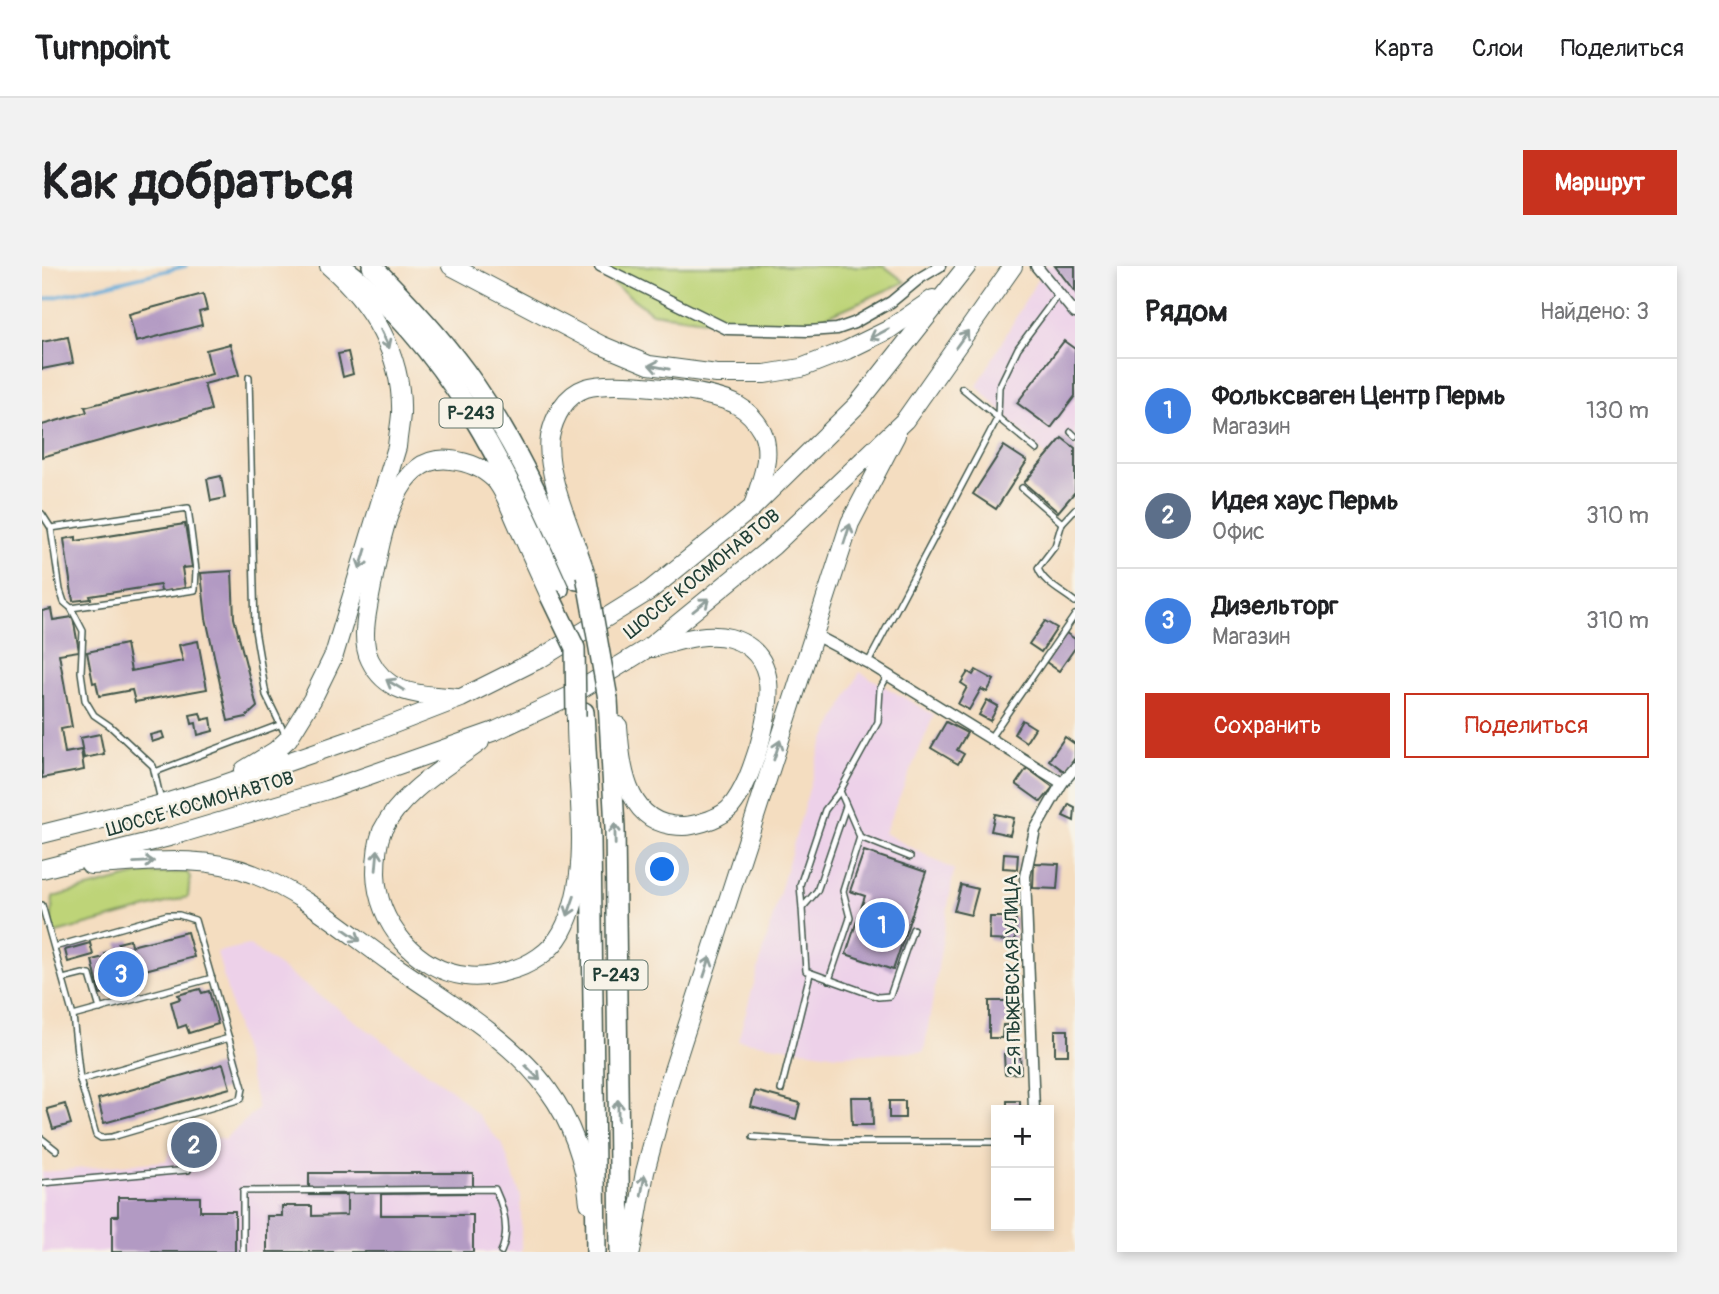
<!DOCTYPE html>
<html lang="ru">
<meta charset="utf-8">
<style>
body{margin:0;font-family:Pangolin,sans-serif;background:#f2f2f2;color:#202124}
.controls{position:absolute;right:21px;bottom:21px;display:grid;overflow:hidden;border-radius:0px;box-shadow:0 4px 10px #0003}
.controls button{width:63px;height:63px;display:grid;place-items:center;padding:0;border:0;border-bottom:2px solid #e0e0e0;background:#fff;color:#202124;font:35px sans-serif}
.you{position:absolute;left:621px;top:604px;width:24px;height:24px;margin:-18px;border:5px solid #fff;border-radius:50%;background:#1a73e8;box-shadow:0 0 0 10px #1a73e833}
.badge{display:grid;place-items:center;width:46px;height:46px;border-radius:50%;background:#c8321e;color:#fff;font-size:23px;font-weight:700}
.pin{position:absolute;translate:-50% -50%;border:4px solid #fff;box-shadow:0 2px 7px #0006}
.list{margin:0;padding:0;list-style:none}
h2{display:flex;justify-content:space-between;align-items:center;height:91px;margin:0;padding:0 28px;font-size:30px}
h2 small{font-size:23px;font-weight:400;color:#757577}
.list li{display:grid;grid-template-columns:46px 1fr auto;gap:21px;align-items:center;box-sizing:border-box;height:105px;padding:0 28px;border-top:2px solid #e0e0e0}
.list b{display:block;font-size:26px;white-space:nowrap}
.list p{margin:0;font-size:23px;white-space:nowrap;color:#757577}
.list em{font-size:23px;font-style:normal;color:#757577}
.actions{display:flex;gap:14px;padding:21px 28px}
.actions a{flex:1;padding:16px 0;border:2px solid #c8321e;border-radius:0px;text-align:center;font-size:24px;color:#c8321e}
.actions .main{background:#c8321e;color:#fff}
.map{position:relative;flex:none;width:1033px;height:986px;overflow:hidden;border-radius:0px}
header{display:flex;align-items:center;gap:42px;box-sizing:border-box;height:98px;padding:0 35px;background:#fff;border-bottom:2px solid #e0e0e0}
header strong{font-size:33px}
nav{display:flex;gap:38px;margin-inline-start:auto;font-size:24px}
.intro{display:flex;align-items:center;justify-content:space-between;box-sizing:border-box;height:168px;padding:0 42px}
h1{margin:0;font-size:49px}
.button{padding:18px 32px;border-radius:0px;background:#c8321e;color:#fff;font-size:24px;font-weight:700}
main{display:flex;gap:42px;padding:0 42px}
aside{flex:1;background:#fff;border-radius:0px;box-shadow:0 4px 10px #0003}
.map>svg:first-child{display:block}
</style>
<header>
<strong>Turnpoint</strong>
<nav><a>Карта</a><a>Слои</a><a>Поделиться</a></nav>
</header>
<div class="intro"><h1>Как добраться</h1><a class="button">Маршрут</a></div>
<main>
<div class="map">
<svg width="1033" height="986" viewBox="0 0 1033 986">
<rect width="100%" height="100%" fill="#f7f3e8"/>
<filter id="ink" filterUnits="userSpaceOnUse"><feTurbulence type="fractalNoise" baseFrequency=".0143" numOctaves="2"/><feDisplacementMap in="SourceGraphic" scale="14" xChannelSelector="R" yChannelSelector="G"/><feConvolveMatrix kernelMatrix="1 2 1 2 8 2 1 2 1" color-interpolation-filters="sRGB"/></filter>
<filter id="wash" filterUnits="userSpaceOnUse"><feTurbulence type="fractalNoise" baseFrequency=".00686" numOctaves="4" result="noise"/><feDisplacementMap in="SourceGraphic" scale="28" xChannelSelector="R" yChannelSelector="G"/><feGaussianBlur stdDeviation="1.57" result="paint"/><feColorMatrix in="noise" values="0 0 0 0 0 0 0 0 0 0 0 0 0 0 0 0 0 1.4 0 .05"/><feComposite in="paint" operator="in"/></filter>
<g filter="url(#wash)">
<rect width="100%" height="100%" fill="#f4ddc0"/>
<!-- built -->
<g fill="#edd1e9">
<path d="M1003,0H1033V220L935,120Z"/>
<path d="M818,406L892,449L842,567L912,604L882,786L796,789L696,774L779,481Z"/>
<path d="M207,679L411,825L435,848L461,880L479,931V986H0V906L124,895L140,859L182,874L216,843L175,686Z"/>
</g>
<!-- green -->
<g fill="#bed478" stroke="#6e8856" stroke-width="2">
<path d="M548,0H842L863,16L763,60L679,56L610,47Z"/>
<path d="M145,606L148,611L146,631L11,668L9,660L11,631L99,608Z"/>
</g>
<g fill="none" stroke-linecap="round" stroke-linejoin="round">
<!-- stream -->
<path stroke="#60a9d8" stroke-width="3.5" d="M0,34L144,0"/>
</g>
<g id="blocks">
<!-- building -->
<g fill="#b29ac3">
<path d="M1013,0H1033V26Z"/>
<path d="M161,28L165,44L157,46L160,59L94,76L87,48Z"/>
<path d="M26,71L31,97L0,103V76Z"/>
<path d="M1022,75L1033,83V130L1009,162L975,137Z"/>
<path d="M188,78L197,109L162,118L169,144L0,191V159L45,146L43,141L170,108L164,84Z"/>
<path d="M306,86L311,108L301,111L296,88Z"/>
<path d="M1020,172L1033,182V226L1016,246L982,217Z"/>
<path d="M962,180L985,195L954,243L931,228Z"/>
<path d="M179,210L183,232L169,235L165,213Z"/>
<path d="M143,258L150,301L140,302L143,322L119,326L118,319L48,330L49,333L31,335L22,273L34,271V275Z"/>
<path d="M190,305L192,352L215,441L204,451L186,455L164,352L159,307Z"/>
<path d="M9,343L11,354L31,351L37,385L17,388L30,461L19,463L23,487L39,484L42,504L0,512V345Z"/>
<path d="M1003,355L1015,362L999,386L987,378Z"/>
<path d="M1024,367L1033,373V382L1017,405L1004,396Z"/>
<path d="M156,375L165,423L93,436L90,424L57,430L54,416L51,417L45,386L84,378L89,405L141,395L137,379Z"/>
<path d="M934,404L952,414L945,426L939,423L927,444L916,438L925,421L919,417L926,406L931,409Z"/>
<path d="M945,434L956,440L948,455L937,449Z"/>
<path d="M158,447L160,454L169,452L171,465L156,469L154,457L150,458L148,449Z"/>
<path d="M980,454L993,462L984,476L972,468Z"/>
<path d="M904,456L925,467L915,484L922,488L916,498L889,482Z"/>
<path d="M120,466L122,472L110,476L108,469Z"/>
<path d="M58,468L62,488L42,492L38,472Z"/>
<path d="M1023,471L1033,478V492L1023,506L1007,494Z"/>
<path d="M985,502L1011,521L999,536L974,518Z"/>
<path d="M1027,538L1033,541L1032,555L1021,550Z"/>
<path d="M953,548L972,552L968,569L949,565Z"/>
<path d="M822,585L884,606L851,704L804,688L823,630L808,625Z"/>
<path d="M962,587L976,588L975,603L961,602Z"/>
<path d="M992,597L1017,598L1015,623L991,622Z"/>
<path d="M919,619L936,623L929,649L912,645Z"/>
<path d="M948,651H974L973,675L947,674Z"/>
<path d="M145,666L152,691L69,713L62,687L77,684L76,677L88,674L89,680Z"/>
<path d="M48,677L51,689L26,696L23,684Z"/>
<path d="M62,691L70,725L58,728L50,694Z"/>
<path d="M158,723L160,727L167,725L176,758L147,767L144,759L136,762L129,736L138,733L136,729Z"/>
<path d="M947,735H979L978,759H961L960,772H947Z"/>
<rect x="1013" y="764" width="13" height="25"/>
<path d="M962,788H978L979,807L963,808Z"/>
<path d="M181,798L188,822L62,857L56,833Z"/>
<path d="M713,825L758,837L754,853L709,841Z"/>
<path d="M809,831H830L831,859H810Z"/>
<rect x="847" y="835" width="16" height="17"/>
<rect x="965" y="835" width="13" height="9"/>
<path d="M23,838L29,858L11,863L5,843Z"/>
<path d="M142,865L159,871L153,888L136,882Z"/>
<path d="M267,907H431V927L339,928V949H431V986H225V950H240V940H270V950L305,949V929H267Z"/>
<path d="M76,931H158V945H193V986H70V950H76Z"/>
</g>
</g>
</g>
<g filter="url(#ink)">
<use href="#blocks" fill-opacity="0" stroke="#3f5549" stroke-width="2"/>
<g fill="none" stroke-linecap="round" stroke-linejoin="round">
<defs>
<g id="service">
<path d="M207,111L213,364L224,429L244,470"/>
<path d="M920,122L995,184"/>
<path d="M1029,166L1033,170"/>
<path d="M980,222L1020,257"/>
<path d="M1033,243L1020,257L1013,280L996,302C1001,317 1021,326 1033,336"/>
<path d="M0,248L9,262L18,324L22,336L29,342L41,365L39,406L43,434L52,449L68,460L111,500L119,535"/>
<path d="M9,262L146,242L154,304L153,324L29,342"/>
<path d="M826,397L956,151L957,121L976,82L1017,27"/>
<path d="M948,472L1033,349"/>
<path d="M113,506L237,459"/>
<path d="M804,540L775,625L760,642L764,705L836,731L848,730L871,663"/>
<path d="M818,571L868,591"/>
<path d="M0,639L31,750L38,814L54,869L59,872L70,871L199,833L201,822L153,654L137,649H125L12,681"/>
<path d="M760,642L758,619L783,544L798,525"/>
<path d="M21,713L41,708L48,709L58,743"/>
<path d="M787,714L808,652L801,625L818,571L798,525L836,456L838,423L846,409"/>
<path d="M31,750L170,712"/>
<path d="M38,814L187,772"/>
<path d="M739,824L768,708"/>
<path d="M711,871L790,876H954"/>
<path d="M0,873L14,884"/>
<path d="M0,917L146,904"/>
<path d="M201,986V925L453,923C462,942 468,966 459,986"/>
</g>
<g id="minor">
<path d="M558,0L685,63L766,65L795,63L812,57L849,36L878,12L898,0"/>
<path d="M994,0L1033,47"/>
<path d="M773,369L826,397L1020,517"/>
<path d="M992,844L983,610L993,564L1020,517L1033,502"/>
</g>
<g id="primary">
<path d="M409,0L559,79L607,99L675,108H723L759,102L805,84L846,64L891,33"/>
<path d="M544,309C533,271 502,208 508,171C512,151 523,129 544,122C569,113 672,125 695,139C706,145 714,154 720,165C731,189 719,214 712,237"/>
<path d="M415,432C380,428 346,431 328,394C317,372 327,338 331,315C339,274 352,186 409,194C426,196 440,201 452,213C462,223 468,242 474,255C485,280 496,304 507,328"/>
<path d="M576,460C579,497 583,552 629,559C636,560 642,561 650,559C663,556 678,552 688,542C703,524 710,502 717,480C728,441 740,387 688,372C663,365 634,376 610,382"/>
<path d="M438,476C404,501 359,526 340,565C335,578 334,593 334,607C335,657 374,704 424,710C437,712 453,709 466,705C487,700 509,686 520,666C553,605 533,517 534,450"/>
<path d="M202,504L233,485L246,473L270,434L292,389L355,181C356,170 358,159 359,148C361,90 330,37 287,0"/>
<path d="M0,568L120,538L177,520L326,468L419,432L499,392L607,325L710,242L815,139L925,0"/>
<path d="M48,599C101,597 160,587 211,608C261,627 305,666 349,697C399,732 471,774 506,824C531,858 543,896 547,937"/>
<path d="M0,603L127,571L285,524L453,465L528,430L606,382L731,280L863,154L971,0"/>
<path d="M589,986L603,906L625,823L808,257L854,169"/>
</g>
<g id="trunk">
<path d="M299,0C407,80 464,204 517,323"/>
<path d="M330,0C363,33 395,67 423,105C470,169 503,242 535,314"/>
<path d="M566,433L573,562L578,986"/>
<path d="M542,446L549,573L554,986"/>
</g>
</defs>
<!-- service casing -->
<use href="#service" stroke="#3f5549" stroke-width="8"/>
<!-- minor casing -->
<use href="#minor" stroke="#3f5549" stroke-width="13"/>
<!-- primary casing -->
<use href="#primary" stroke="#3f5549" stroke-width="20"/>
<!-- trunk casing -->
<use href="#trunk" stroke="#3f5549" stroke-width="22"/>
<!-- service -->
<use href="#service" stroke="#fff" stroke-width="5"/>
<!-- minor -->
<use href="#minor" stroke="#fff" stroke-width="10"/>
<!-- primary -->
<use href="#primary" stroke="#fff" stroke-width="18"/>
<!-- trunk -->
<use href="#trunk" stroke="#fff" stroke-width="19"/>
<defs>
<g id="trunk-bridge">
<path d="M544,309L566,433"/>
<path d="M507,328L533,382L534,450"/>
</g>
</defs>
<!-- trunk-bridge casing -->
<use href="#trunk-bridge" stroke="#3f5549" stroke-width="22" stroke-linecap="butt"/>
<!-- trunk-bridge -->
<use href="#trunk-bridge" stroke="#fff" stroke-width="19"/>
</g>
<!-- one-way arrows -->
<defs><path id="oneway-shaft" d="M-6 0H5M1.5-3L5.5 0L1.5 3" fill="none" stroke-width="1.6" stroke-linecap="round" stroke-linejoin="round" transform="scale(1.75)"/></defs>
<g stroke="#8f9e9a">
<use href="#oneway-shaft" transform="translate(837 68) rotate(152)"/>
<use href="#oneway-shaft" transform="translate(343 73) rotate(65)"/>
<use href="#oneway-shaft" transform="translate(920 73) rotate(-54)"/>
<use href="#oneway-shaft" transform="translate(617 101) rotate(-169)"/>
<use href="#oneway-shaft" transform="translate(805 268) rotate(-72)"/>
<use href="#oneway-shaft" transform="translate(321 293) rotate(107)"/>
<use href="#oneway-shaft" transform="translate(659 339) rotate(-39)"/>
<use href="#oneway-shaft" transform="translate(353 419) rotate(-149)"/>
<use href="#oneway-shaft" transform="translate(735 484) rotate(-72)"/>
<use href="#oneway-shaft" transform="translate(573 568) rotate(-91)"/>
<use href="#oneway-shaft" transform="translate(335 594) rotate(-85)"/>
<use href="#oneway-shaft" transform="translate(102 596) rotate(-3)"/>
<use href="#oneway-shaft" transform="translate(529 640) rotate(109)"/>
<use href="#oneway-shaft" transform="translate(310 669) rotate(35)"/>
<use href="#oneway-shaft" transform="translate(665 701) rotate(-72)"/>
<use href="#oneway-shaft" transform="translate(491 807) rotate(46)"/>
<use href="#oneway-shaft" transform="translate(576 844) rotate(-91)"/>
<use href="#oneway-shaft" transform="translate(601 919) rotate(-80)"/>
</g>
</g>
<g text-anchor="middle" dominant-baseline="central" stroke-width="5" stroke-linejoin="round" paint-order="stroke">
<!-- shield labels -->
<g fill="#f7f3e8" stroke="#60746a" stroke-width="2">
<rect x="397.5" y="132.5" width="63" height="29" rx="5"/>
<rect x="542.5" y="694.5" width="63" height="29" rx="5"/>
</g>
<g font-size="18" font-weight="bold" fill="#1f3d34">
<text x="429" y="147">Р-243</text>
<text x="574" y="709">Р-243</text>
</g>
<!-- street labels -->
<g font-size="19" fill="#1f3d34" stroke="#f7f3e8">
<text transform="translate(660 308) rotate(-39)">ШОССЕ КОСМОНАВТОВ</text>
<text transform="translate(158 538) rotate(-16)">ШОССЕ КОСМОНАВТОВ</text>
<text transform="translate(971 709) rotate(-91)">2-Я ПЫЖЕВСКАЯ УЛИЦА</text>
</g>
</g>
</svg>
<div class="controls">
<button>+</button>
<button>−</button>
</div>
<div class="you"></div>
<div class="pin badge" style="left:840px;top:659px;background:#3f7fe0">1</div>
<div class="pin badge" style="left:152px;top:879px;background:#5c6f8a">2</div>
<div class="pin badge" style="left:79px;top:708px;background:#3f7fe0">3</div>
</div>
<aside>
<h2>Рядом<small>Найдено: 3</small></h2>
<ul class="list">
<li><span class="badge" style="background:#3f7fe0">1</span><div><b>Фольксваген Центр Пермь</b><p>Магазин</p></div><em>130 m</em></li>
<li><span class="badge" style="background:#5c6f8a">2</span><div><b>Идея хаус Пермь</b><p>Офис</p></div><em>310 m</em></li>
<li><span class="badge" style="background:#3f7fe0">3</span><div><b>Дизельторг</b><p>Магазин</p></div><em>310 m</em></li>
</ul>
<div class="actions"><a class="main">Сохранить</a><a>Поделиться</a></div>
</aside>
</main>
